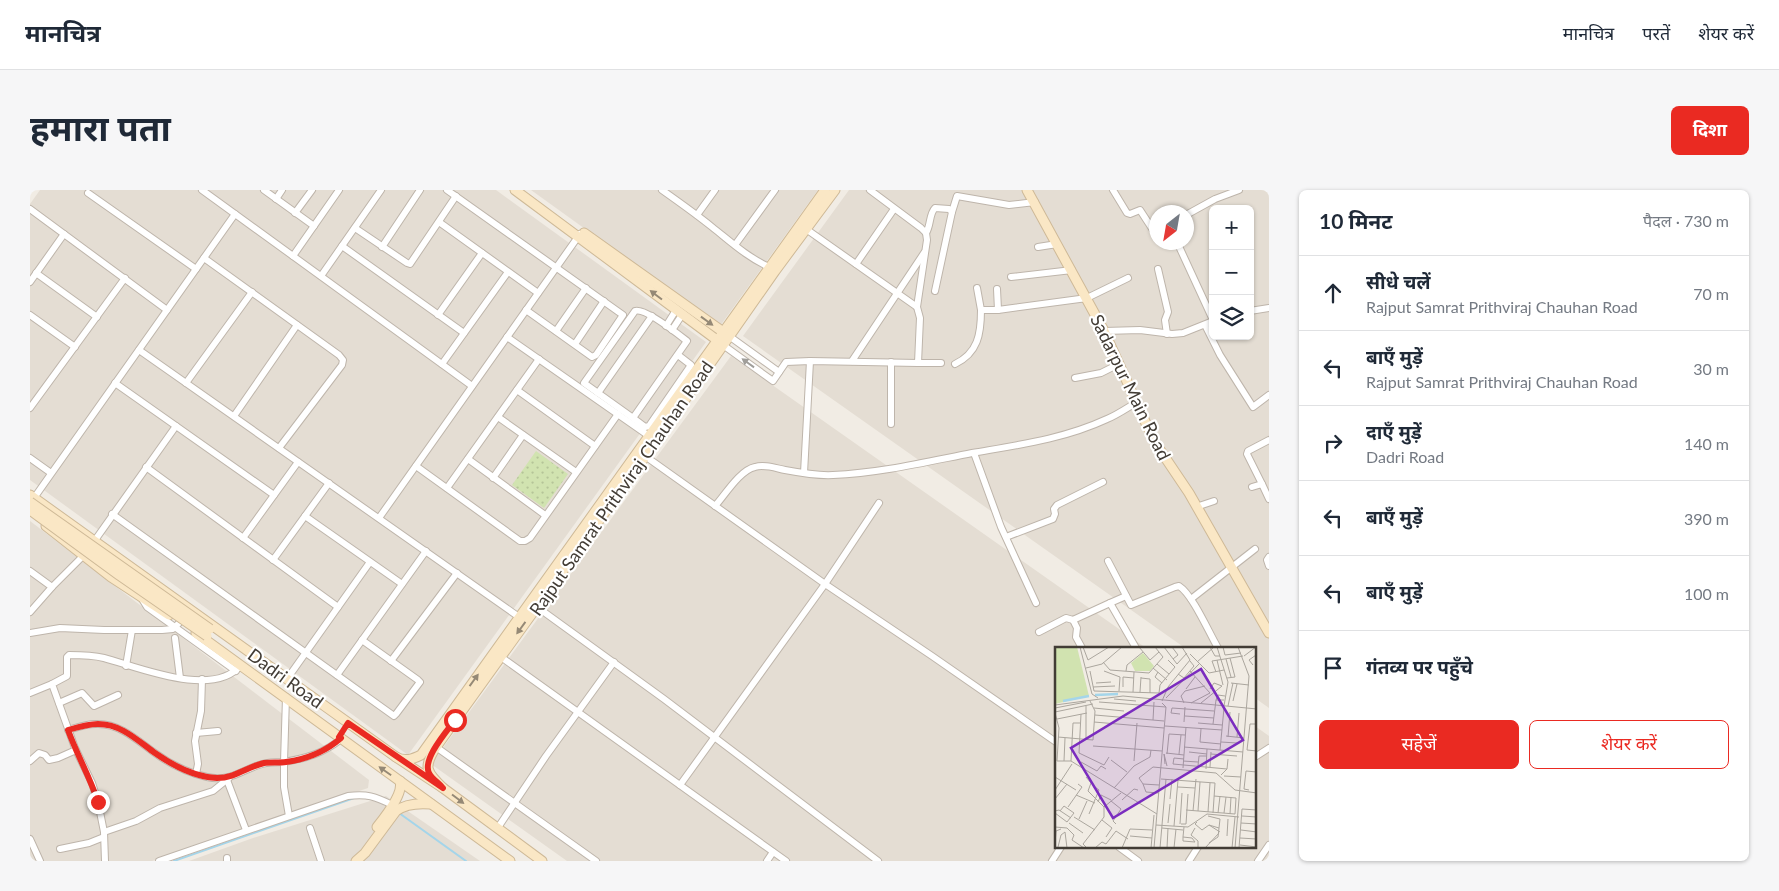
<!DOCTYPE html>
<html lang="hi">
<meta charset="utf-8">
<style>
body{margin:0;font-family:Lato,"Noto Sans Devanagari",sans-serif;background:#f6f6f7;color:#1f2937}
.controls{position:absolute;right:15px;top:15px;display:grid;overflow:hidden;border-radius:8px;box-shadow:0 1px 4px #0004}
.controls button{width:45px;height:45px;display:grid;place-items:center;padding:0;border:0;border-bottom:1px solid #e0e1e3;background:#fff;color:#1f2937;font:25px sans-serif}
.compass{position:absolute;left:1119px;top:15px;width:45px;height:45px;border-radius:50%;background:#fff;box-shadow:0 1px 4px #0004;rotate:211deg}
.stop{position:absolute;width:15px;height:15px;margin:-11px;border:4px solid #ea2a22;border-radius:50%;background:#fff}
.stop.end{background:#ea2a22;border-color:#fff;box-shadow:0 1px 5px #0008}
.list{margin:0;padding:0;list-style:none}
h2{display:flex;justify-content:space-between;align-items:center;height:65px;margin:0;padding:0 20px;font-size:21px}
h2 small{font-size:16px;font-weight:400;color:#747a83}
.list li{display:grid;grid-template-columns:32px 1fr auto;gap:15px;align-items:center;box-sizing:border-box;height:75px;padding:0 20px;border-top:1px solid #e0e1e3}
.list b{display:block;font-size:19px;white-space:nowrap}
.list p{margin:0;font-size:16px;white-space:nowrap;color:#747a83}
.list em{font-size:16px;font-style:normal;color:#747a83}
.actions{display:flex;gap:10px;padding:15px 20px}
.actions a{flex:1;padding:11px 0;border:1px solid #ea2a22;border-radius:8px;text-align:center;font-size:18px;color:#ea2a22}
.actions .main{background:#ea2a22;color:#fff}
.icon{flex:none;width:28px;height:28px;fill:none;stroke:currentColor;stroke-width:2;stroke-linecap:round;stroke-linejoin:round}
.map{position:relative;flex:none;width:1239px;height:671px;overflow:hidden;border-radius:8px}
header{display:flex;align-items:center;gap:30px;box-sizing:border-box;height:70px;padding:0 25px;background:#fff;border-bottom:1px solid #e0e1e3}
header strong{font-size:24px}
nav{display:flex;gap:28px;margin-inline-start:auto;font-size:18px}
.intro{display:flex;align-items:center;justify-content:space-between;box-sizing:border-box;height:120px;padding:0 30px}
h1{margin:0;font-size:35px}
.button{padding:12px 22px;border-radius:8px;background:#ea2a22;color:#fff;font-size:18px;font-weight:700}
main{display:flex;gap:30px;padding:0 30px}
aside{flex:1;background:#fff;border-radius:8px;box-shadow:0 1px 4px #0004}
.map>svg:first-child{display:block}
</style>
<header>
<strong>मानचित्र</strong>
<nav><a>मानचित्र</a><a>परतें</a><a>शेयर करें</a></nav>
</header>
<div class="intro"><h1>हमारा पता</h1><a class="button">दिशा</a></div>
<main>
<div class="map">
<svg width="1239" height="671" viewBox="0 0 1239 671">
<defs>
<pattern id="grass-dots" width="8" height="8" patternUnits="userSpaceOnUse" patternTransform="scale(1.25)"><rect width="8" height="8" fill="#d1e3b0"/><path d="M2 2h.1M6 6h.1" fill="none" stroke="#b5c498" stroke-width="1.8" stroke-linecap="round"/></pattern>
</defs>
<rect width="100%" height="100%" fill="#f1ece4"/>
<!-- residential -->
<g fill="#e4ddd3" fill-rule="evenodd">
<path d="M10,0H466L676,152L378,565L0,290V14Z"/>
<path d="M501,0H788L690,136Z"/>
<path d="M819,0H1239V518L1225,508V458H1155L713,146ZM1183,19H1220V146H1183ZM1126,22H1156V52H1126Z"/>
<path d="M701,166L1116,458H1026V657H1225V536L1239,546V671H537L401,574Z"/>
<path d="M0,331L339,590L338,598L122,671H0Z"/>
<path d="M356,606L450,671H159L223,648Z"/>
</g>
<!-- grass -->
<path fill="url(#grass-dots)" d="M506,261L538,284L514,318L482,295Z"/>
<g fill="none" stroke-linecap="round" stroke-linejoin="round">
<!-- stream -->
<g stroke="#a4d5ea" stroke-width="2">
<path d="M369,623L436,671"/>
<path d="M144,671L324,608"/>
</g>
<defs>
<g id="street">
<path d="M172,0L442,196"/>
<path d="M234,0L284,36"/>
<path d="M417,0L593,125L566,165L562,167L496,120"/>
<path d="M632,0C649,12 666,24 682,37C701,52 717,67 739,77"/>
<path d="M840,0L891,38L896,43L897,50L887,117"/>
<path d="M1083,0L1097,23L1100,24L1110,20L1123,40H1126"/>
<path d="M58,3L166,79"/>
<path d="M246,9L252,0"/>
<path d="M0,19L137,120"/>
<path d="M922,22L927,6L979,15L1005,12"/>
<path d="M265,23L282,0"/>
<path d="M667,25L685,0"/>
<path d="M1156,25L1185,9L1209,0"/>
<path d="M409,32L508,103"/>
<path d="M325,38L377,73L380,74L426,6"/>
<path d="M896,43C901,35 899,24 905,18L919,19L922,22L905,101"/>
<path d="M1147,52L1183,130"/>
<path d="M705,55L745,0"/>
<path d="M312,56L434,143"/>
<path d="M352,57L390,0"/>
<path d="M1008,57L1027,54"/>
<path d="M263,66L309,0"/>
<path d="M174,68L309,165L313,170L312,175L249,258"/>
<path d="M826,74L864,19"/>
<path d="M1128,79L1138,122L1135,130L1137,144"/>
<path d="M6,83L67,127"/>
<path d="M291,86L351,0"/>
<path d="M981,87L1042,80"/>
<path d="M0,92L34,44"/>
<path d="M947,98L951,120H968L1057,108L1098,88"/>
<path d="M967,99L968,120"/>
<path d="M1220,121L1239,118"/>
<path d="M0,125L45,157"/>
<path d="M408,125L452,63"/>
<path d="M1175,135L1190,165L1223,217L1239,205"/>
<path d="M636,136L646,120"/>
<path d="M642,140L652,125"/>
<path d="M526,141L556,98"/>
<path d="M1074,141L1110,140L1142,144L1153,143L1183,131"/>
<path d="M699,146L749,182"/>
<path d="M477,147L619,246"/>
<path d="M545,154L574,111"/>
<path d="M693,155L743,191L756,172L780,171L888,173L890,128L887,117L776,39"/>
<path d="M109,160L489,427"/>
<path d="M822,171L894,63"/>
<path d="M888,173H911"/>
<path d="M412,174L478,82"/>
<path d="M925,174C948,163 951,144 951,120"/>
<path d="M1045,188L1071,183L1089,174"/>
<path d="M85,193L244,305"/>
<path d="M156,193L222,102"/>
<path d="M487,200L565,256"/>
<path d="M568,203L622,126"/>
<path d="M0,218L95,88"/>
<path d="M204,226L267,135"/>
<path d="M468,227L546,282"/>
<path d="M603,228L554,193L605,121C614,117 648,144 657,151L603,228L615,237L619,236L661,175L648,165"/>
<path d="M861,234V172"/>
<path d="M944,263L971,337L1006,413"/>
<path d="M615,266L795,394L902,466L1026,552"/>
<path d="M0,268L21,283"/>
<path d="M438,269L515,325"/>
<path d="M386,276L490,351H495L500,348L588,224"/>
<path d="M116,277L308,417"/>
<path d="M774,283L780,171"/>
<path d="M463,288L493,245"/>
<path d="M1232,294L1217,264L1218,261L1239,250"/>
<path d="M1222,297L1232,294L1239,309"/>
<path d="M417,298L509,169"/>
<path d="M4,308L205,24"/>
<path d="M685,316C695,305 710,280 725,277C734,274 745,278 755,280C771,283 787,286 803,285C850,283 896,272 942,263C988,255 1034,249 1077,229C1087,225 1097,218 1107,212"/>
<path d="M1166,317L1184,311"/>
<path d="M82,324L364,526L366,524L390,492L388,490L332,450"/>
<path d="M275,326L372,394"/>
<path d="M349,328L550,44"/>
<path d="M976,347L1023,329L1025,324L1024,319L1027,315L1073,292"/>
<path d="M213,348L268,272"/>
<path d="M63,353L146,236"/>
<path d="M1239,367L1237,370L1239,376"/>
<path d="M243,370L299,293"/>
<path d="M1078,371L1101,415L1145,397L1149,396C1163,405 1179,443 1188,458"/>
<path d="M0,381L22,397L0,422"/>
<path d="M22,397L56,363"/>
<path d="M112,409L117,417L206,481"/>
<path d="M1161,409L1225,359"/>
<path d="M1080,413L1096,406"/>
<path d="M507,417L634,509L848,671"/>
<path d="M1043,430L1047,438L1046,447L1052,458"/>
<path d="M1009,442L1036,428L1043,430L1080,413L1106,458"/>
<path d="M0,443L30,438L74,440H132L143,439L150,432"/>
<path d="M145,448L150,488"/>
<path d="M471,467L756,671"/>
<path d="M361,471L427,383"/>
<path d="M96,476L102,440"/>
<path d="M307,485L396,361"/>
<path d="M257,489L340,372"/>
<path d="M0,503L22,494"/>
<path d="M29,513L52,503L64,516L88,505"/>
<path d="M38,540C48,537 58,533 68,534C91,534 108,551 125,563C140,574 159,583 177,587C201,592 211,580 232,574C239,572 247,572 254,572L256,507"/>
<path d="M166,543L188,541"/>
<path d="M406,557L566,671"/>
<path d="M1225,567L1239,558"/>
<path d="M0,571L9,563L15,565L19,570L28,568L46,560"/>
<path d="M166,584L168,574L165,551L171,521L172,489"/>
<path d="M197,590L216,640"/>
<path d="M650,595L795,394L849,313"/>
<path d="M259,626L254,597V572C277,568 294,563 311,549"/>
<path d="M280,638L291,671"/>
<path d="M467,639L516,566L584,472"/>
<path d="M74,642L106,631L130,618L183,601L199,588"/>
<path d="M0,649L10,671"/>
<path d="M1089,657L1108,671"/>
<path d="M30,659L59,653L74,647"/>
<path d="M197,668V671"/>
<path d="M75,671L74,642L68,612L62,593L45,558L22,494L37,486V467L39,465C51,465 62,465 74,468C108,477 183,509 211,475"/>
<path d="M129,671L318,606C337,604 345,606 362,615"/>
<path d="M737,671L743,662"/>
<path d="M1022,671L1031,657"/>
<path d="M1159,671L1168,657"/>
<path d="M1228,671L1239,655"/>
</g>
<g id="secondary">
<path d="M485,0L691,153"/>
<path d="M997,0L1074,141L1124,251L1159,303L1239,443"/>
<path d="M554,43L696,144"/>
<path d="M0,305L366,567L413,598L512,671"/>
<path d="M16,336L81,387L139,425"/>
<path d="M166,443L480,671"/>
<path d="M366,567C375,572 383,569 391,565L795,0"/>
<path d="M413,598C396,582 393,577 406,557L619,261L745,81L805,0"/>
<path d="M347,637C355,627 374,603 370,591"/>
<path d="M326,671L335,663L366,621C375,614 389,613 401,614"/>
</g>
</defs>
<!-- street casing -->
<use href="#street" stroke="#beb5ab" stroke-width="8"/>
<!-- secondary casing -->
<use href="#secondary" stroke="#ceb997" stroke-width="11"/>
<!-- street -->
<use href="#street" stroke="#fff" stroke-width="6"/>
<!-- secondary -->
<use href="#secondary" stroke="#fae7c5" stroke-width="9"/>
<defs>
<g id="secondary-bridge">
<path d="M0,312L180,439"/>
<path d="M0,320L89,385L177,446"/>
</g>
</defs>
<!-- secondary-bridge casing -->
<use href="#secondary-bridge" stroke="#ceb997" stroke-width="11" stroke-linecap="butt"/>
<!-- secondary-bridge -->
<use href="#secondary-bridge" stroke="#fae7c5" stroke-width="9"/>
</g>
<!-- one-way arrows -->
<defs><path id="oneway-solid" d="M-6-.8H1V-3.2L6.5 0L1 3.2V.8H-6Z" transform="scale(1.25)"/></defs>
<g fill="#958976">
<use href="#oneway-solid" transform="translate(626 105) rotate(-143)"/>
<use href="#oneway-solid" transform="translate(677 131) rotate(36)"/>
<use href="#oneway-solid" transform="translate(491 438) rotate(126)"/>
<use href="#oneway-solid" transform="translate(444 490) rotate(-54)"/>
<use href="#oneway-solid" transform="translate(355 581) rotate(-145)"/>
<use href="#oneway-solid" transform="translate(428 609) rotate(37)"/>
</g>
<use fill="#a09e9a" href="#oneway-solid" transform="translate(718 173) rotate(-144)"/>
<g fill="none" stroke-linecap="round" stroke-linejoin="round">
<!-- route -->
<path stroke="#ea2a22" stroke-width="6" d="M68,612C60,587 47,565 38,540C48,537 58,534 68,534C91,534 107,550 125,563C142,575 165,587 187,588C205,588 217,577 234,573C241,572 249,573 256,572C278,569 295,562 311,548L309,547L318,533L413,598C409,593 402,589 399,583C392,569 417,541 425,530"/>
</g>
<g text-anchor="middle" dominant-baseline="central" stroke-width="4.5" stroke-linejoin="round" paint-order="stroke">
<!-- street labels -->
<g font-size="18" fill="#423c35" stroke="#fff">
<text transform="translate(1101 197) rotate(64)">Sadarpur Main Road</text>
<text transform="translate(591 298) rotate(-55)">Rajput Samrat Prithviraj Chauhan Road</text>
<text transform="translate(256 488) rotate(36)">Dadri Road</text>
</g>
</g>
<!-- overview -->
<g transform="translate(1025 457)">
<rect width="201" height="201" fill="#f1ece4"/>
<path d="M0,0H22L34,49L0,57Z" fill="#d1e3b0"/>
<path d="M88,6L99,19L95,24H80L76,16Z" fill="#d1e3b0"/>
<path fill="none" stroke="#a4d5ea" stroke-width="2.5" d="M40,48L63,47M8,54L34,49"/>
<path fill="none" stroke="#aba69e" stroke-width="1" d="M25,0L37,47L43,51M28,0L33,13L54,0M84,0L95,13L104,5M109,0L122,17L132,6M117,0L123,8L118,12M155,0L160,9H165M162,0L173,35L169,59M168,0L170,8L186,6M135,7L154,26L169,23M189,9L201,0M171,12L176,30M162,13L168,38M48,15L55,23L94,26L108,10L100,0M142,15L159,0M102,17L114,27M198,18L194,13L201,8M31,21L47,17L67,0M98,21L112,33M35,24L39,44L104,46L105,38L120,20L113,13M49,24L65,30L64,44M71,24L72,18L88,5M135,24L155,46L136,56M103,25L100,30L107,36M161,25L157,14L188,9M123,27L129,31L139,19L135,14M86,31L95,32V46M172,31L180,30L175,11M41,36L56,35M176,36L194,38M38,40L60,39M68,40V30L79,31M131,42L140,30M155,42L159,36L167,39M78,45L79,25M85,45L86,30M111,51L144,17M59,52L81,54M169,53H161L163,48L170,49M107,54L113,40L135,13L127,0M178,54L182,37M44,55L111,60M129,56L126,49L130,44L150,39M146,56L167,39M0,58L68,49L202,62M31,59V93M173,59L178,36M0,61L31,55M39,61L69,64M0,65L38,57M0,66L4,81L2,114H16L102,167M26,67L24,106L49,118L54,110M125,67L116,66L117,61L159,64M40,68L109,74M130,69L159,71M2,72L32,66M98,73L99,55M39,75L109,81M129,75L130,60M143,76L167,78M158,77L161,53M202,77H195L192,103L202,104M110,79L167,83M146,82L145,95L166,97M171,89L189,91M3,90L38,93L40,64L35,54M173,90L175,65M182,90L184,66M166,95L182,96M38,99L107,104M129,100L188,105M165,103L169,61M134,105L152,107M111,106L129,108M112,107L114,87L130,88M124,107L126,88M156,107L182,109M129,112L119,111L118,117L172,122M56,113L72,125M9,114L10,91M16,114L18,76H25M79,114L82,76M128,114L143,115M26,115L42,124L46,119L51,122M110,117L109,107L112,119M143,119L144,109H152M155,120L156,105M128,121L131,80M151,122L152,102M166,128L172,122L173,112M169,129L186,130M0,130L21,143M31,130L36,136L33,144L49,160M106,132L160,136L158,166M88,137L91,145L104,146M104,138L88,137L84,131L98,120L161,126L180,143L202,146M123,140L140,141M59,141L79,119L95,110L96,103M0,143L17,117M194,143L189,142L191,124L202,125M21,148L40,156M0,152L12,137M115,152L117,132M67,153L79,142L83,143M56,154L66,162L58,174L61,177M43,155L46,148L56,153M13,160L27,140L23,137M131,163L180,167L181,151L159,149M0,164L4,163L16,171M138,164L141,132M143,164L145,135M153,165L155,136M0,166L12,175L19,166L9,159L5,164M163,166L165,149M169,166L171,150M34,167L44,143L40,140M175,167L176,150M153,169L165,172L163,190L154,196M187,169L202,170M19,170L40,183M24,172L32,154M47,173L57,181L51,190M142,175L140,177L147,183L154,178M14,176L28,186M113,176L115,157M186,176L202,177M125,177L127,146M126,177H131L133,147M101,178L133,180L152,167L184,170M119,179L123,133M0,180L12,181L19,188L17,193L29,201M107,181L128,183M140,181L136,188L143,194V201M164,181L154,178L165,185M186,183L202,185M75,189L97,191M172,189L173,172M128,190L137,191L140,195L128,194V190L129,180M185,191L202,192M0,197L1,184L6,182M185,198L202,200M3,200L6,188L10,185L12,201M32,201L28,197L49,170V160L66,146M40,201L47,195L51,197L61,184L73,192M67,201L75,182L97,183M96,201L99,168M99,201L111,60L107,56M105,201L111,132M112,201L113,181M119,201L121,182M150,201L164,186M177,201L180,170M180,201L194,29L183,0M184,201L187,162L202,163"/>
<path fill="#7b2cbf" fill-opacity="0.15" stroke="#7b2cbf" stroke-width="2.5" d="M146,22L188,93L58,171L16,101Z"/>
<rect width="201" height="201" fill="none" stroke="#423c35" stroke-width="2.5"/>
</g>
</svg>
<div class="controls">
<button>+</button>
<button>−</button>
<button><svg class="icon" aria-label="layers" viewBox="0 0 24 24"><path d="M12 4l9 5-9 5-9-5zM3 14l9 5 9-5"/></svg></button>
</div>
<svg class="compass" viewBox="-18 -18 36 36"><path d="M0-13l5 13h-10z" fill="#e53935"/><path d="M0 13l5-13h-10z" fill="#747a83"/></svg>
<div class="stop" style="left:425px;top:530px"></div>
<div class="stop end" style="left:68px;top:612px"></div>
</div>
<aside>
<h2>10 मिनट<small>पैदल · 730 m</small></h2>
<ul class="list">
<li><svg class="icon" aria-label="ahead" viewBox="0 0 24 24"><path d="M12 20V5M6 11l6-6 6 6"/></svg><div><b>सीधे चलें</b><p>Rajput Samrat Prithviraj Chauhan Road</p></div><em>70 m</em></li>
<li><svg class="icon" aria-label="left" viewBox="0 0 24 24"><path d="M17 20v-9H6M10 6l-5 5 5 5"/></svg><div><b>बाएँ मुड़ें</b><p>Rajput Samrat Prithviraj Chauhan Road</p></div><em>30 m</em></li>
<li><svg class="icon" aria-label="right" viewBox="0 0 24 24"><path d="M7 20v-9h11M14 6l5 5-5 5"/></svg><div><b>दाएँ मुड़ें</b><p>Dadri Road</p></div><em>140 m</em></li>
<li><svg class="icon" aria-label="left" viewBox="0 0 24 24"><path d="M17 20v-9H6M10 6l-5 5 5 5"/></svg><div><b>बाएँ मुड़ें</b></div><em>390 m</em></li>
<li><svg class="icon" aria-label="left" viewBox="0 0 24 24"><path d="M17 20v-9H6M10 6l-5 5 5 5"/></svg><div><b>बाएँ मुड़ें</b></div><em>100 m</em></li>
<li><svg class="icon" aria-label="arrive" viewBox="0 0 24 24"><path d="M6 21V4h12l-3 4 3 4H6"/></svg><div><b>गंतव्य पर पहुँचे</b></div></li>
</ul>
<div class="actions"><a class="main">सहेजें</a><a>शेयर करें</a></div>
</aside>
</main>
